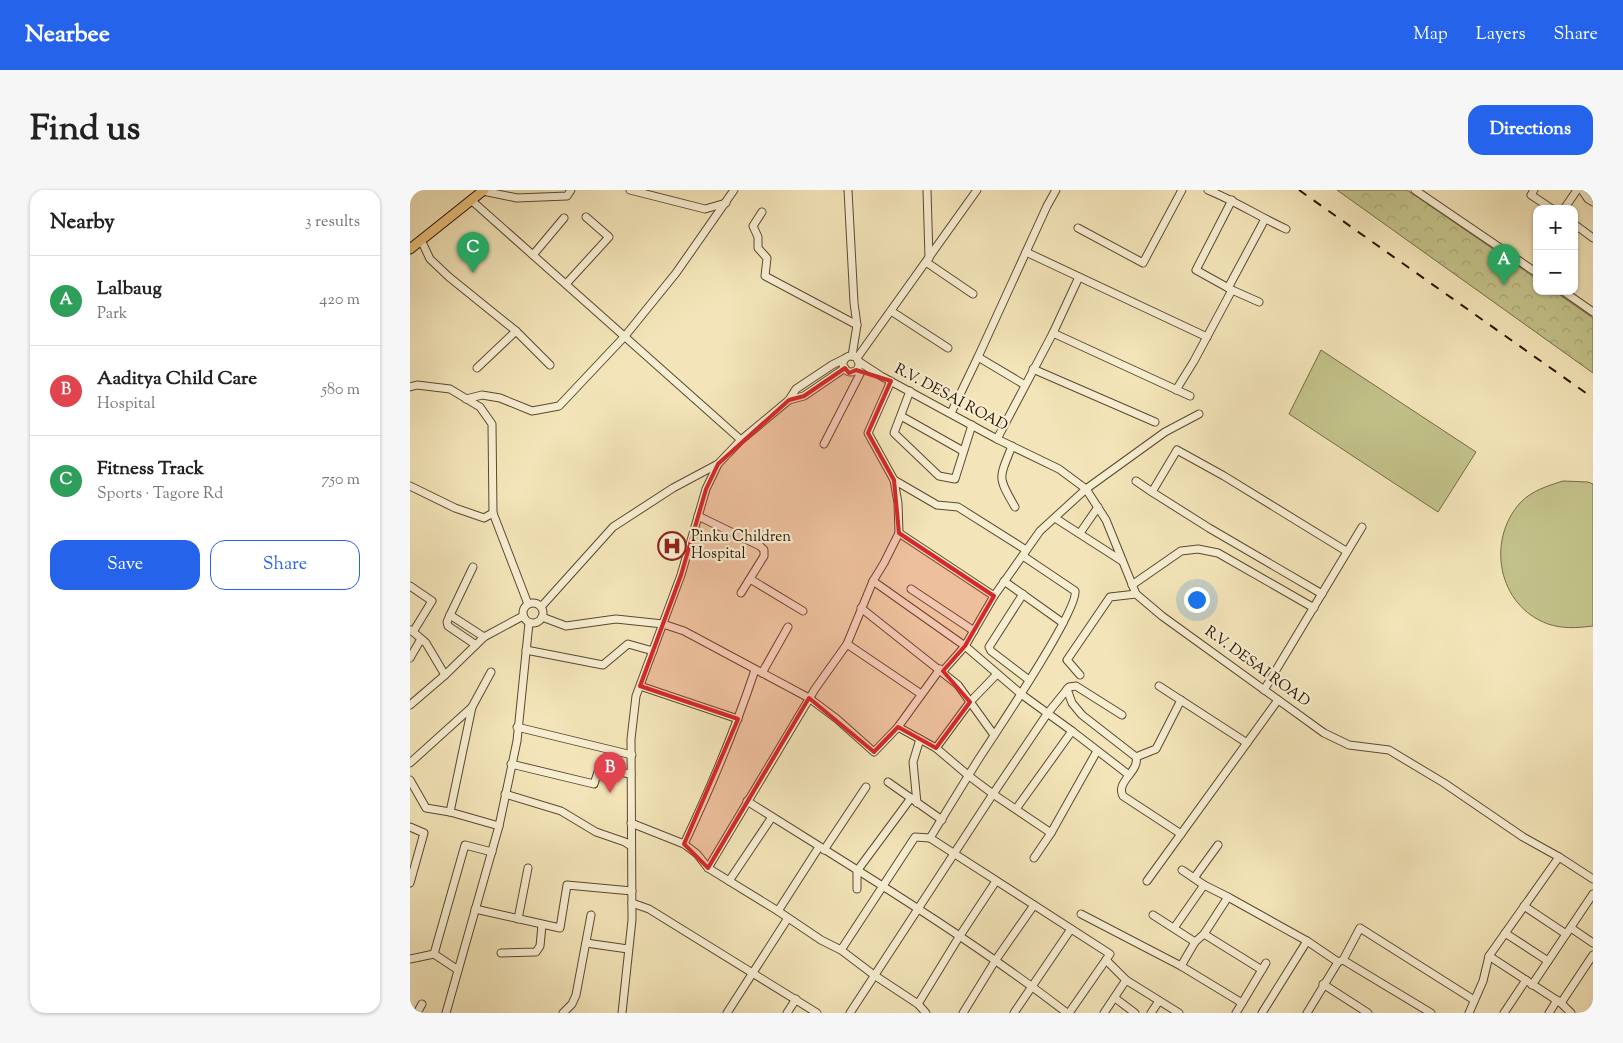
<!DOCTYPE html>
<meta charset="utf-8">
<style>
body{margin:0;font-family:"Sorts Mill Goudy",serif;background:#f6f6f6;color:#222}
.controls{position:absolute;right:15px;top:15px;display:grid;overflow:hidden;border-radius:10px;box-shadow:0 1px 4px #0004}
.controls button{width:45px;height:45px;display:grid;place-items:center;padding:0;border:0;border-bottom:1px solid #e0e0e0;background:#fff;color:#222;font:25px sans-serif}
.you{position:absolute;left:786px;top:409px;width:18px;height:18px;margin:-12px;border:4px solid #fff;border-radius:50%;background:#1a73e8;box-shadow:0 0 0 8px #1a73e833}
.badge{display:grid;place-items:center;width:32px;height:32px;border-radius:50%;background:#2563eb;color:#fff;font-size:16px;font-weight:700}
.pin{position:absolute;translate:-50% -41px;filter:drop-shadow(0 1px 2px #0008)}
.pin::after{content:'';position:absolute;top:26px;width:18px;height:15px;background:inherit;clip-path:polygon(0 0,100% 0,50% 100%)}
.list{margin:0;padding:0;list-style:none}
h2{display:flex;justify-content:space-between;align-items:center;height:65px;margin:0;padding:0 20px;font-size:21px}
h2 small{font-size:16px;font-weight:400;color:#767676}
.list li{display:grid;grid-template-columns:32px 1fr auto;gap:15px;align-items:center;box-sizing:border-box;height:90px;padding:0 20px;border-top:1px solid #e0e0e0}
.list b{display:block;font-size:19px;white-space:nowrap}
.list p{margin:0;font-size:16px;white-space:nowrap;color:#767676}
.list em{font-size:16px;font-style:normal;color:#767676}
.actions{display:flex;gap:10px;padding:15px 20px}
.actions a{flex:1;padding:11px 0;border:1px solid #2563eb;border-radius:15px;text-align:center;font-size:18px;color:#2563eb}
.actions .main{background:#2563eb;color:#fff}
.map{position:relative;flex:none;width:1183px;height:823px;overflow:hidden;border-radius:15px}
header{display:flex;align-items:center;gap:30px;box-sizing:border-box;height:70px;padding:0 25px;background:#2563eb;color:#fff}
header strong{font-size:24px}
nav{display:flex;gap:28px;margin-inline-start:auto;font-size:18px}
.intro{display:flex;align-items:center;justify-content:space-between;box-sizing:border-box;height:120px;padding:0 30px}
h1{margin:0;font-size:35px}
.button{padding:12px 22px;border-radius:15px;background:#2563eb;color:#fff;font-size:18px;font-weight:700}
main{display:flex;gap:30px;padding:0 30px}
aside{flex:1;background:#fff;border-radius:15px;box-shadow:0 1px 4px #0004}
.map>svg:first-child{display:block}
</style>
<header>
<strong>Nearbee</strong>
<nav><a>Map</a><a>Layers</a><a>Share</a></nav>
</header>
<div class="intro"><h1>Find us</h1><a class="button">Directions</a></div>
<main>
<aside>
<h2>Nearby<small>3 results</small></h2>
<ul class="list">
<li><span class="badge" style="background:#2e9e5b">A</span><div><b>Lalbaug</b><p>Park</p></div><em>420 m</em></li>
<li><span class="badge" style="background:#e0444e">B</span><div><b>Aaditya Child Care</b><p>Hospital</p></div><em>580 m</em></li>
<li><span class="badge" style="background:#2e9e5b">C</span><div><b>Fitness Track</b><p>Sports · Tagore Rd</p></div><em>750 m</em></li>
</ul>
<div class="actions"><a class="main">Save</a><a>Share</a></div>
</aside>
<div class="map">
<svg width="1183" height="823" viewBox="0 0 1183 823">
<defs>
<pattern id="park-crowns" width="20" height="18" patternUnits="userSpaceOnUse" patternTransform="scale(1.25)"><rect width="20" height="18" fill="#c3c28a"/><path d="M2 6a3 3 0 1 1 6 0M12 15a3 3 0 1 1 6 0" fill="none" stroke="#a8a675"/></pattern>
</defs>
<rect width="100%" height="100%" fill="#f3e5b9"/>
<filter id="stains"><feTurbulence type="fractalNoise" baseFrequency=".004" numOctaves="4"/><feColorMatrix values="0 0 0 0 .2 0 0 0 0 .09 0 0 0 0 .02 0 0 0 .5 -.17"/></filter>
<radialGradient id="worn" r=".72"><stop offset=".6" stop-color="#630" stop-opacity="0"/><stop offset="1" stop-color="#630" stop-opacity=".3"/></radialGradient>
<!-- grass -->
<g fill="#c3c28a" stroke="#766a45">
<path d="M911,160L1066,262L1028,322L879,224Z"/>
<path d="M1153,291L1178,292L1183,294V436C1167,438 1153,439 1138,434C1088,416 1076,351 1110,313C1121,301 1137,296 1153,291Z"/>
</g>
<!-- park -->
<path fill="url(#park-crowns)" stroke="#766a45" d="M927,0H997L1127,89V101H1144L1183,128V183Z"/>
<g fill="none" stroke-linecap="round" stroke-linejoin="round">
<defs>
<g id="minor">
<path d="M220,0L295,19L316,13"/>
<path d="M438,0L444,113L447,135L442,166"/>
<path d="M517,0L519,68"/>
<path d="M798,0C825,11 850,27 876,39"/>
<path d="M1005,0L1127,83"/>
<path d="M1124,0L1121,5L1142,19"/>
<path d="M1172,0L1178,9L1183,12"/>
<path d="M73,1L107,8L157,6L161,0"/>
<path d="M61,10L331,250"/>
<path d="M822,10L786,80L822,100L849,112"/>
<path d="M1154,19L1167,0"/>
<path d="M352,22L343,36L348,47V58L357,68L355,86L447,135"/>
<path d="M1164,34L1183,48"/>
<path d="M668,38L733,73L772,0"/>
<path d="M11,50L20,69L39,87L106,141L67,178"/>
<path d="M616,62L797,147"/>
<path d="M123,65L154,28"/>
<path d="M516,72L563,104"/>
<path d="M156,94L199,47L176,27"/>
<path d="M818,98L855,29"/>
<path d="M1153,101L1183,122"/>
<path d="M481,121L538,158"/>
<path d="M106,141L140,175"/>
<path d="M643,143L780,206"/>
<circle cx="441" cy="174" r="8"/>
<path d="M447,168L567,0"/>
<path d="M448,171L471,186L587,249L649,279L676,299L696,330L726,404L752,426L914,543L939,555L979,560L1034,593L1113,647L1149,667L1183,689"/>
<path d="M623,179L745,232"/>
<path d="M615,195L568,167L637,16L646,0"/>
<path d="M0,197L7,195L40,199L70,217L82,234L83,323L118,414"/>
<path d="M766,200L784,171L822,100"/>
<path d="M500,201L484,243L529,286L545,289L562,235"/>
<path d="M56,209L72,205L90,208L122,221L149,216L215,146L266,83L324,0"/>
<path d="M379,210L394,206L435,178"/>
<path d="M541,223L568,167"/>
<path d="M491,226L553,261"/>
<path d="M587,249L643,143L669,87"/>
<path d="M414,254L451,182"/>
<path d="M602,256C589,289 587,286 605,317"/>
<path d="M484,290L527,315L548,317L616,360"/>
<path d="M726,291L742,302L767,260L814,286L936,361"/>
<path d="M0,296L45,318L74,328L83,323"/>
<path d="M742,302L799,338L912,404"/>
<path d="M288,326L350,356L354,360V366L331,403"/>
<path d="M645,328L712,371"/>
<path d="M489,343L584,406"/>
<path d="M670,343L688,317"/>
<path d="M613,366L665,401C669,419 583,547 568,570C552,596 536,622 520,648L700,764L659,823"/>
<path d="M63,377L40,425L74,447"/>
<path d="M340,389L393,421"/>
<path d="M463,391L555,456L611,504L662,541L719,585"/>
<path d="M594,391L653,433"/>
<path d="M722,395L771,361L788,359L808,363L904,418"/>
<path d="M0,396L22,411L3,442"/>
<path d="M501,399L564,441"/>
<path d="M613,404L579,457L581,461L619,490"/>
<circle cx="123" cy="423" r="10"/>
<path d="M131,417L203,337L263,298L308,274"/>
<path d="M451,418L548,495L584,545"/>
<path d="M40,425L37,432L38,436L66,455"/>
<path d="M132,427L156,436L206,429L253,434L274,441L399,508L427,529L464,562L488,537L530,479"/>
<path d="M1,440L16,453L35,485"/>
<path d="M437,454L511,504"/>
<path d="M116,460L193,475L218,454L243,461"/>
<path d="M0,468L11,449"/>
<path d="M533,481L555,456L584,406L630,341L676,299L755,242L789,224"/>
<path d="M352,483L378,437"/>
<path d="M670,485L657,470L700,407L726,404"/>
<path d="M230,496L328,529"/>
<path d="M749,496L837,553"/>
<path d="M657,499L662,513L672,525L726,567C730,581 705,592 713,606L771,644"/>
<path d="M854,500L952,337"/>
<path d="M0,515L35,485L74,447L113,426"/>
<path d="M107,537L222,565"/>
<path d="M488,537L526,558L559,586L583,604L641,643L687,561"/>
<path d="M526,558L560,512L587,484"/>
<path d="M726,567L746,559L771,510"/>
<path d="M0,573L62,517L81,482"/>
<path d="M101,574L184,594L189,579L221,584"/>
<path d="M0,590L16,618L40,622L89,636"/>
<path d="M478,592L532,630"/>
<path d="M95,604L151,621L186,642L215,652L221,656"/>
<path d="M337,611C445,679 556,745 657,823"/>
<path d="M507,613L503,572L510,549"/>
<path d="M606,619L662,541"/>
<path d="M40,622L62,517"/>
<path d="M221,633L274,654L287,664L298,678L368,721L411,750L431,760L464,785L508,814L516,823"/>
<path d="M0,637L14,643L0,693"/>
<path d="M274,654C301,597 325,540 345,480"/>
<path d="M414,660L456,597"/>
<path d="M624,668L641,643"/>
<path d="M298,678L405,499L437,454L463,391L474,373L489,343L488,313L484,290L458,243L481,191"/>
<path d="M772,680L794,695L818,707L897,751L928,772"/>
<path d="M784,688L808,655"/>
<path d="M319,691L362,627"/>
<path d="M737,691L868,510"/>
<path d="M447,699V681L501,608"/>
<path d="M222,713L239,719L407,823"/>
<path d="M1114,716L1156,744"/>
<path d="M65,719L150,738L157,695L222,701"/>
<path d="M368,721L409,657"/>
<path d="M671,724L771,776L832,813"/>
<path d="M743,725L785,752"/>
<path d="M108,729L118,678"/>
<path d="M764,738L794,695"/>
<path d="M1161,738L1183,753"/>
<path d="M1095,743L1138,771"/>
<path d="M794,744L852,780"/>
<path d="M176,753L218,759"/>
<path d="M431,760L505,647L520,648"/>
<path d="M91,763L126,762L130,756L132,735"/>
<path d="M1079,766L1151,813L1161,823"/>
<path d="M0,769L24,764"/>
<path d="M696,770L716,790"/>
<path d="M933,770L1021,823"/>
<path d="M771,776L785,752L794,744L818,707"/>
<path d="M48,780L24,764L55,655L82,662"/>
<path d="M913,794L958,823"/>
<path d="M1122,795L1183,704"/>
<path d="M705,808L725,823"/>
<path d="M1151,813L1183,765"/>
<path d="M508,814L549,747L586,691"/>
<path d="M7,823L12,814"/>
<path d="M36,823L89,636L107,551L119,433"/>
<path d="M153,823L162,814L166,805L181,725"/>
<path d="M212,823L222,730L221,549L226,506L271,385L296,299L308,274L331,250L379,210L386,199L422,175L436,168"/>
<path d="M317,823L378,728"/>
<path d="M377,823L386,809"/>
<path d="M440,823L583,604L637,524L659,497L666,496L712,525"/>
<path d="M553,823L585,771L624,715"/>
<path d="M604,823L661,739"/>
<path d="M694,823L716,790L769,823"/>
<path d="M741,823L749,811"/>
<path d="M826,823L856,773"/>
<path d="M852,823L897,751"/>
<path d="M897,823L928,772L933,770L950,738L1064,810"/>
<path d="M1059,823L1073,791L1079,766L1149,667"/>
<path d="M1094,823L1116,790"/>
<path d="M1139,823L1147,810"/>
</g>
<path id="major" d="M0,59L74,0"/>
</defs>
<!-- minor casing -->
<use href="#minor" stroke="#5c482e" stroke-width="9"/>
<!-- major casing -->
<use href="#major" stroke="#2a1300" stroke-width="11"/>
<!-- minor -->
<use href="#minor" stroke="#f7eed2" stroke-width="7"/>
<!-- major -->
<use href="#major" stroke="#eac27c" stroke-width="9"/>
<!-- rail -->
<path stroke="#2a1300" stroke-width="2" stroke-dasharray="9 9" stroke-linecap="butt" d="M889,0L1183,208"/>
</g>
<!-- marked area -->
<path fill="#d62828" fill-opacity="0.2" stroke="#d62828" stroke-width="4" stroke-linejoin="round" d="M435,178L439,183L446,180L481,191L458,243L484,290L489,343L584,406L555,456L533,481L560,512L526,558L488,537L464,562L399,508L298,678L274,654L328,529L230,496L271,385L296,299L308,274L379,210L394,206Z"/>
<!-- icons -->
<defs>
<symbol id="hospital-ring" viewBox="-11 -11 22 22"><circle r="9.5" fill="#f7eed2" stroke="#8f2418" stroke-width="1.5"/><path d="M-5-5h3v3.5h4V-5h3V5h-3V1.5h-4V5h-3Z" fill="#8f2418"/></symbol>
</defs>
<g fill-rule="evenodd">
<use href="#hospital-ring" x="246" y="340" width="32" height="32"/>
</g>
<g text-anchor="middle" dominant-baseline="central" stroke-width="4.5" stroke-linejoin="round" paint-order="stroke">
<!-- street labels -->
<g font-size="15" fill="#2a1300" stroke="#f7eed2">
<text transform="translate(541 208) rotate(28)">R.V. DESAI ROAD</text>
<text transform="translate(847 477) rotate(36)">R.V. DESAI ROAD</text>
</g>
<!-- poi labels -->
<g font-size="15" fill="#2a1300" stroke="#f7eed2" text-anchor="start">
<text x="281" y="347">Pinku Children<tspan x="281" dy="17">Hospital</tspan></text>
</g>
</g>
<rect width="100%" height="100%" filter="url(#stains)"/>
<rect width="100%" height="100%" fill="url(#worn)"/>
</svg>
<div class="controls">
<button>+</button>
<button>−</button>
</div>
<div class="you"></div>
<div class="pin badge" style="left:1094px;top:95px;background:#2e9e5b">A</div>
<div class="pin badge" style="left:200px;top:603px;background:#e0444e">B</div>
<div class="pin badge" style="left:63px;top:83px;background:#2e9e5b">C</div>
</div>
</main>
